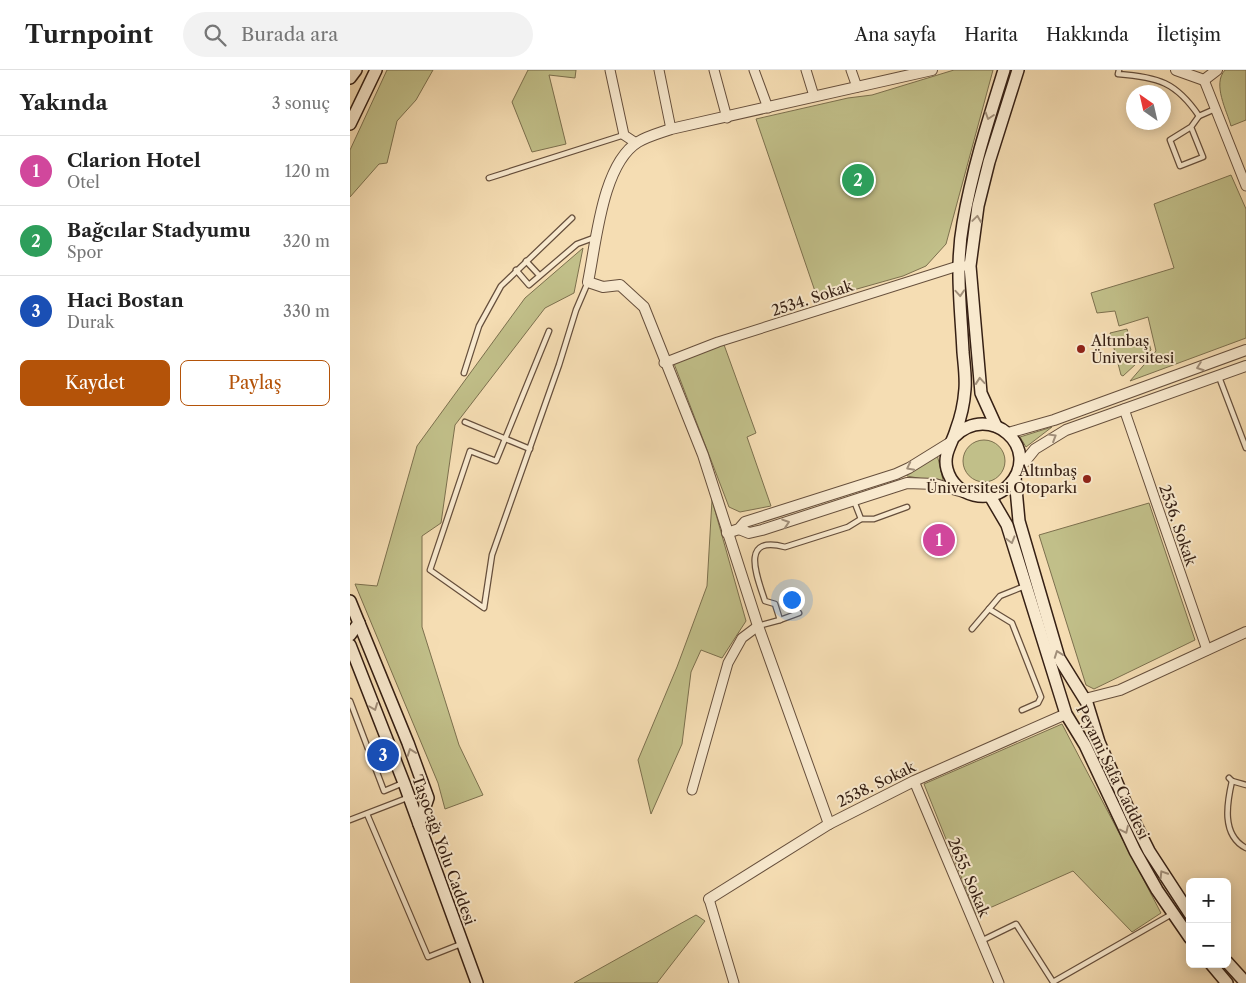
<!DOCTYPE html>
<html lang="tr">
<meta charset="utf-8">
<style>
body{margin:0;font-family:"Libre Caslon Text",serif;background:#f2f2f2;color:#222}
.controls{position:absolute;right:15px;bottom:15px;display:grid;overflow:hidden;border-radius:8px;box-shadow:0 2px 12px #0003}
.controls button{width:45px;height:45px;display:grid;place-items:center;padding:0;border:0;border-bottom:1px solid #e0e0e0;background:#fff;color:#222;font:25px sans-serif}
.compass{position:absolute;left:776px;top:15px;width:45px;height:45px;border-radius:50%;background:#fff;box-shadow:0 2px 12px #0003;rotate:326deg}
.you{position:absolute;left:441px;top:529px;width:18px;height:18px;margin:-12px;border:4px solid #fff;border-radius:50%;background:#1a73e8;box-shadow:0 0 0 8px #1a73e833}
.badge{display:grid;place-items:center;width:32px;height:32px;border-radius:50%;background:#b45309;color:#fff;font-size:16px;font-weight:700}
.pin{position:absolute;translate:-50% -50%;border:2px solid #fff;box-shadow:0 1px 5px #0006}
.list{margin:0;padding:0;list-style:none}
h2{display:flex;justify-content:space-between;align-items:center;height:65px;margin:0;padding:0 20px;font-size:21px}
h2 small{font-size:16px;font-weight:400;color:#767676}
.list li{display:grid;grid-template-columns:32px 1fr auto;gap:15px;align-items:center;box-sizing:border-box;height:70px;padding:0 20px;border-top:1px solid #e0e0e0}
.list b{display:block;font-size:19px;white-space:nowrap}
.list p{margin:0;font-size:16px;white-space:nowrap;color:#767676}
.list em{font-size:16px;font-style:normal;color:#767676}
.actions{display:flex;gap:10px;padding:15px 20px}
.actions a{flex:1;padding:11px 0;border:1px solid #b45309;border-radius:8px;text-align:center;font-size:18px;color:#b45309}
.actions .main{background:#b45309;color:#fff}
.icon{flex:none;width:28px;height:28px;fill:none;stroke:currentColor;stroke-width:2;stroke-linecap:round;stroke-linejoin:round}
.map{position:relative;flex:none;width:896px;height:913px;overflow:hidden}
header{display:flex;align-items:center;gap:30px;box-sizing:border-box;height:70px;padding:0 25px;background:#fff;border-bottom:1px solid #e0e0e0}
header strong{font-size:24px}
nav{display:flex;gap:28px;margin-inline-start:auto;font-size:18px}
.search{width:350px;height:45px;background:#f2f2f2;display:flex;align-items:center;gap:12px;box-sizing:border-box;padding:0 18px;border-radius:28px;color:#767676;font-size:19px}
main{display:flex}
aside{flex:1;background:#fff}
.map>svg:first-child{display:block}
</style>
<header>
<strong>Turnpoint</strong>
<div class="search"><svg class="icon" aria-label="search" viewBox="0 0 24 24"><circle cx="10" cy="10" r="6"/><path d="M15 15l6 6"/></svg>Burada ara</div>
<nav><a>Ana sayfa</a><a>Harita</a><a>Hakkında</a><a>İletişim</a></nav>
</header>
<main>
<aside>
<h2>Yakında<small>3 sonuç</small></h2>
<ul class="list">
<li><span class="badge" style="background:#d1479c">1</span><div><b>Clarion Hotel</b><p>Otel</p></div><em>120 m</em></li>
<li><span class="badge" style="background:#2e9e5b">2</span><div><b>Bağcılar Stadyumu</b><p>Spor</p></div><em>320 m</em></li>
<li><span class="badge" style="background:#1a4fb4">3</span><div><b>Haci Bostan</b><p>Durak</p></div><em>330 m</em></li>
</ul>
<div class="actions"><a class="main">Kaydet</a><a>Paylaş</a></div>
</aside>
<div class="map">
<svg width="896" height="913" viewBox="0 0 896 913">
<rect width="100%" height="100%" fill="#f5ddb3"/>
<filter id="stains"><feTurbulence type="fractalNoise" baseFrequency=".004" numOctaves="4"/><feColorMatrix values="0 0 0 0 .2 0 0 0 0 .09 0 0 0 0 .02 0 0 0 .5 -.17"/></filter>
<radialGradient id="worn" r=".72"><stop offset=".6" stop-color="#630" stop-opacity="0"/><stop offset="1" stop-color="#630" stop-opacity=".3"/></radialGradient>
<!-- green -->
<g fill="#c1bf89" stroke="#7c704e">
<path d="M37,0H83L66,30L47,51L37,93L29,94L0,127V80Z"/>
<path d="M178,0H226L225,8L199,5L216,74L182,82L162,32Z"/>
<path d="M604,0H643L596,174L576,196L553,206L468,230L406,49L498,28L522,25Z"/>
<path d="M875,0H896V50L881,56C877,41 862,14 875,0Z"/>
<path d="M881,105L896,139V268L780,311L806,281L798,247L769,256L765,241L747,243L741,223L824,198L804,134Z"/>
<path d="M233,178L224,223L195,238L105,355L91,453L72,466V557L109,675L133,725L95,739L88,713L5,514L27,516L67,376L175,228Z"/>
<path d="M777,259L781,274L798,270L801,280L773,306L771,305L760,263Z"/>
<path d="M373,272L406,363L397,367L421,436L390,442L379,437L323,291Z"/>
<path d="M702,357L676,377L670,367Z"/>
<circle cx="634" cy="391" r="21"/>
<path d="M587,384L593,410L590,412L557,406L556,404Z"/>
<path d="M362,430L396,551L372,588L351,580L341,602L332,674L301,744L288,690L327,597L357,516Z"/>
<path d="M799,433L845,570L744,619L736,615L689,465Z"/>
<path d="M712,654L811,843L782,862L723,801L626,844L574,714Z"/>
<path d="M346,845L355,851L307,913H224Z"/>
</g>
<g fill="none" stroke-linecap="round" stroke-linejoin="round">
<defs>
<g id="service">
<path d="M769,0L768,4C808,7 826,12 849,46L865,39"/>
<path d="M841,57L853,87L830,96L820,70L841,57L849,46"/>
<path d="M139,108L274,65"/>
<path d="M176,191L189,205"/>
<path d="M166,200L179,215L227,174L246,167"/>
<path d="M199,261L146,391L120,381L80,500L134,538L142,485L209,295L226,240L238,212"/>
<path d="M114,303L129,256L151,216L222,148"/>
<path d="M869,307L896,378"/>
<path d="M115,352L180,379"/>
<path d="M504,431L511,449"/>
<path d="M639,539L662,553L691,627L688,633L672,640"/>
<path d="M430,550L449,543"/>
<path d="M408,556L430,550L425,534L415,531C408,509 388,464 435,477L498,457L511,449H524L557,437"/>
<path d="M622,559L650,526L675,516"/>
<path d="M0,631L34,721L53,713"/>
<path d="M879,708L882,711L896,715"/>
<path d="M882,711C877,733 871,765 896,778"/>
<path d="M17,744L78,887L111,874"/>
<path d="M0,750L57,728"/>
<path d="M631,871L666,854L703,912L822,844"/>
</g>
<g id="minor">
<path d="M260,0L274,65L286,73"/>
<path d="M309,0L321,59"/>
<path d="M364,0L377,48"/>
<path d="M404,0L418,38"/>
<path d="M456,0L464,26"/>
<path d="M501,0L507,17"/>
<path d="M854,10L896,116"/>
<path d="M314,293L368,272L608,196H615"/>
<path d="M774,339L857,580"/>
<path d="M564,711L649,913"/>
<path d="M342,720L378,593L392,568L408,556"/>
<path d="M359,829L384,913"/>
</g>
<g id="tertiary">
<path d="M826,0L854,10L867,0"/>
<path d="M658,363L704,350L896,280"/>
<path d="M668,400L685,379L716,360L896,296"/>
<path d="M389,459L399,463L412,460L557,413L585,414L613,422"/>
<path d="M377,463L389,459L395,452L546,404L559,398L601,372"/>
<path d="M735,629L770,620L896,562"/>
<path d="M479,754L408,556L353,385L294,237L270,215L253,217L238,212C246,174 252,94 288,72C298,66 310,63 321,59L582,0"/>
<path d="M359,829L479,754L564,711L716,644"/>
</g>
<g id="secondary">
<path d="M0,8L6,0"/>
<path d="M0,54L26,0"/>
<path d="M646,356L631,323L620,196L628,136L639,92L668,0"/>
<path d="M604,367C640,331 692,378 660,414C641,436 604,427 597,399C593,384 602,374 606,360C611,347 614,333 615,319C616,307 614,294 613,282C611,239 605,196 613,153C622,101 638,51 654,0"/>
<path d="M665,408L669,451L709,588L737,633L749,672L781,745L799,781L840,844"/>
<path d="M640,426L657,455L716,644L735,675L785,781L807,820L840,868"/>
<path d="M0,531L58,673L78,728L69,754"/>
<path d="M0,565L9,553"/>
<path d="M0,575L54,713L127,913"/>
<path d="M877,892L896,913"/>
<path d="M861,894L877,913"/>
</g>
</defs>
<!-- service casing -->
<use href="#service" stroke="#664f3c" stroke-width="7"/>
<!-- minor casing -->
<use href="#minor" stroke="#664f3c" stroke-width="11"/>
<!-- tertiary casing -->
<use href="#tertiary" stroke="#664f3c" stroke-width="12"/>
<!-- secondary casing -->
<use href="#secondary" stroke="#362014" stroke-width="14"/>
<!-- service -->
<use href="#service" stroke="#f8e9ce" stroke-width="4.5"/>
<!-- minor -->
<use href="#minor" stroke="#f8e9ce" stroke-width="9"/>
<!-- tertiary -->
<use href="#tertiary" stroke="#f8e9ce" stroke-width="10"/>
<!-- secondary -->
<use href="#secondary" stroke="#f8e9ce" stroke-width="11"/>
</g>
<!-- one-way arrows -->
<defs><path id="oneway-chevron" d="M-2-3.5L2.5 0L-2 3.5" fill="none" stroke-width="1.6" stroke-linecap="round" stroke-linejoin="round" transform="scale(1.25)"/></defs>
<g stroke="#a18f7a">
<use href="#oneway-chevron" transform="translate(639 46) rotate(108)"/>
<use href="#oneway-chevron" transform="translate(627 149) rotate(-82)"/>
<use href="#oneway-chevron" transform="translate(610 223) rotate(86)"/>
<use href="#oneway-chevron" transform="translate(850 297) rotate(160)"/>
<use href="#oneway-chevron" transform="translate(630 311) rotate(-95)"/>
<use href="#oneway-chevron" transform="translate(703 367) rotate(-31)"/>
<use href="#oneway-chevron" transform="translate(560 397) rotate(153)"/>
<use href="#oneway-chevron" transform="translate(436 453) rotate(-18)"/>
<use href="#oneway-chevron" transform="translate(661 470) rotate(74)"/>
<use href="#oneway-chevron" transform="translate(708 584) rotate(-110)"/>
<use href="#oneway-chevron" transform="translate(24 637) rotate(69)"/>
<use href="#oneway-chevron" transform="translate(61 682) rotate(-110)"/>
<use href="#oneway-chevron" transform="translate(775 760) rotate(65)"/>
<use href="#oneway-chevron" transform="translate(813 804) rotate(-122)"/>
</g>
<!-- markers -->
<g fill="#8f2418" stroke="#f8e9ce" stroke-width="2">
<circle cx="731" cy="279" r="5"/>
<circle cx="737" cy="409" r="5"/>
</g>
<g text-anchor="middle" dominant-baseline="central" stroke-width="4" stroke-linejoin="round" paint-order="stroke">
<!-- street labels -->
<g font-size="15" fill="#362014" stroke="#f8e9ce">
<text transform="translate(462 228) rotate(-18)">2534. Sokak</text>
<text transform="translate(828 455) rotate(71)">2536. Sokak</text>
<text transform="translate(763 702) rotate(64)">Peyami Safa Caddesi</text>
<text transform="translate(526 714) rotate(-26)">2538. Sokak</text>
<text transform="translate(94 780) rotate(70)">Taşocağı Yolu Caddesi</text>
<text transform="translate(619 807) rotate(67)">2655. Sokak</text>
</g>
<!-- poi labels -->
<g font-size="15" fill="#362014" stroke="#f8e9ce" text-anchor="start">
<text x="741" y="270">Altınbaş<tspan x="741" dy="17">Üniversitesi</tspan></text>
<text x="727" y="400" text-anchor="end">Altınbaş<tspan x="727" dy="17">Üniversitesi Otoparkı</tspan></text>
</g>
</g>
<rect width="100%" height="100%" filter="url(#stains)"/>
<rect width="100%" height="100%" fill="url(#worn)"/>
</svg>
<div class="controls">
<button>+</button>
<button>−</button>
</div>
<svg class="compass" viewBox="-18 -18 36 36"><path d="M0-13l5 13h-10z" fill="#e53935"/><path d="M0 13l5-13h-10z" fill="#767676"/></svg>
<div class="you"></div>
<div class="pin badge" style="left:589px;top:470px;background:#d1479c">1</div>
<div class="pin badge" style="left:508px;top:110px;background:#2e9e5b">2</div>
<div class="pin badge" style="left:33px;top:685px;background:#1a4fb4">3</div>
</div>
</main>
